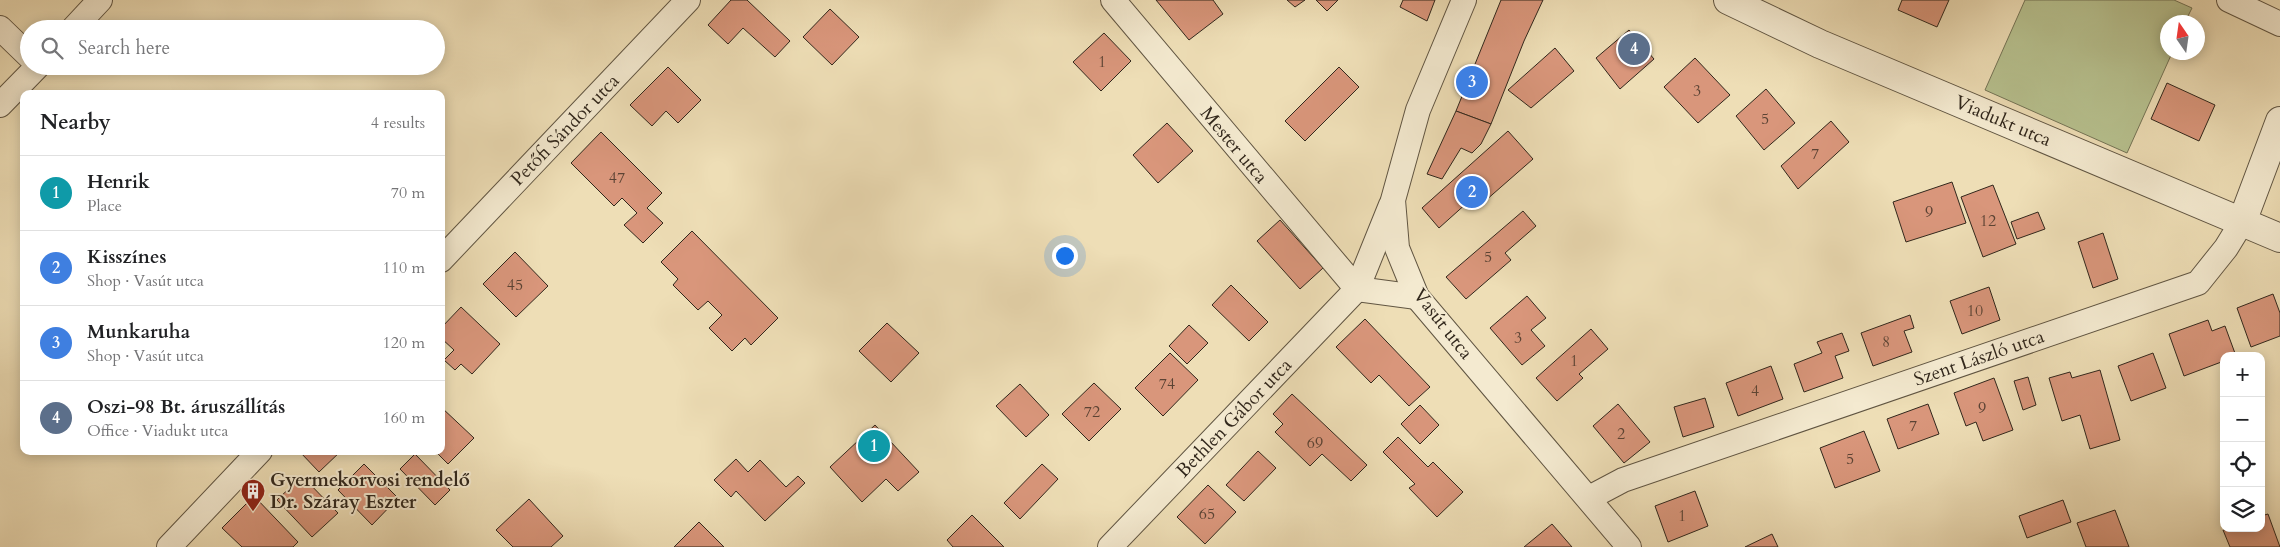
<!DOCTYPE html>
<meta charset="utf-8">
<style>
body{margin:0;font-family:Cardo,serif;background:#f6f6f6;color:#202124}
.controls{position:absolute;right:15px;bottom:15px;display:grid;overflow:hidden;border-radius:10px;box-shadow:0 2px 12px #0003}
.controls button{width:45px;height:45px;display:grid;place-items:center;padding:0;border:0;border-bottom:1px solid #e0e0e0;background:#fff;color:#202124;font:25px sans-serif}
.compass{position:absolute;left:2160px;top:15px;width:45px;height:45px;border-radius:50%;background:#fff;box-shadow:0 2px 12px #0003;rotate:347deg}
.you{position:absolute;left:1064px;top:255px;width:18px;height:18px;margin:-12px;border:4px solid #fff;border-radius:50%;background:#1a73e8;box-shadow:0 0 0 8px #1a73e833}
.badge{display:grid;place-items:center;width:32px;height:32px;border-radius:50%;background:#db2777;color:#fff;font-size:16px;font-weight:700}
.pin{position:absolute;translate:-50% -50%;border:2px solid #fff;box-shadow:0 1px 5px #0006}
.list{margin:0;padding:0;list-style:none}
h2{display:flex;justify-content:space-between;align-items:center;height:65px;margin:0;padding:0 20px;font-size:21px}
h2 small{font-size:16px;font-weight:400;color:#757577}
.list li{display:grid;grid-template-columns:32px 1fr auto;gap:15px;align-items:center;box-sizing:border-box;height:75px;padding:0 20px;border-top:1px solid #e0e0e0}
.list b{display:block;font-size:19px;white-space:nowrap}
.list p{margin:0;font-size:16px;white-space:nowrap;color:#757577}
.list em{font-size:16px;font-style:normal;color:#757577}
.icon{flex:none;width:28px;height:28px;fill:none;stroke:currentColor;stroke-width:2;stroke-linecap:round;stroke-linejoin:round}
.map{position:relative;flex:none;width:2280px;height:547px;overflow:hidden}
.search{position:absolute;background:#fff;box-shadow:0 2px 12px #0003;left:20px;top:20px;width:425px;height:55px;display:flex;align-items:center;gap:12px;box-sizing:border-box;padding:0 18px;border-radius:28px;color:#757577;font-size:19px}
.panel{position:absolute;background:#fff;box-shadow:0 2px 12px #0003;left:20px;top:90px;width:425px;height:365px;border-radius:10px}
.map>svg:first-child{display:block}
</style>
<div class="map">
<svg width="2280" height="547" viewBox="0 0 2280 547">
<rect width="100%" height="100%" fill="#eedeb6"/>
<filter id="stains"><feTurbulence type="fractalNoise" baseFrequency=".004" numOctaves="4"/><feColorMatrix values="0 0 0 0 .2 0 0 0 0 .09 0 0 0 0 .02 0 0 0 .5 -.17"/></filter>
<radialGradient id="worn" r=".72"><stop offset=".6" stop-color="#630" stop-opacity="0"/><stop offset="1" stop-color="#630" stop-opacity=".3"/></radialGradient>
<!-- green -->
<path fill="#b7c18f" stroke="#747456" d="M2025,0H2174L2192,8L2185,22H2168V52L2172,53L2127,153L1985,90Z"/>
<!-- building -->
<g fill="#d9967b" stroke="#31271c">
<path d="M731,0H747L790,41L775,57L743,28L728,44L708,25Z"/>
<path d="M1156,0H1213L1223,14L1189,40Z"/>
<path d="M1287,0H1305L1295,7Z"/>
<path d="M1316,0H1338L1327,11Z"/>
<path d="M1403,0H1435L1427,21L1400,7Z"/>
<path d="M1501,0H1543L1524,41L1491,124L1456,111Z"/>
<path d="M1902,0H1949L1937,27L1898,10Z"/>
<path d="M830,9L859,37L832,65L803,37Z"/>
<path d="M1629,30L1654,59L1620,89L1596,58Z"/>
<path d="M1104,33L1131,61L1101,91L1073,62Z"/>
<path d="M1555,48L1574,71L1531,108L1508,90Z"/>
<path d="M1695,58L1730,95L1698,123L1664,87Z"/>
<path d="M668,67L701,100L678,123L666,111L652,126L630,105Z"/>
<path d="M1339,67L1359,87L1305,141L1285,121Z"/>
<path d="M2167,83L2215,105L2199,141L2151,119Z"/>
<path d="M1766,89L1795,123L1764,150L1736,116Z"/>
<path d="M1456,111L1491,124L1481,144L1472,153L1461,148L1442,179L1427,174Z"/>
<path d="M1831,121L1849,142L1798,189L1781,166Z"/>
<path d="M1167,123L1193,151L1158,183L1133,155Z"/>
<path d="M1508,131L1533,159L1485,201L1478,193L1439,228L1422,208Z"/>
<path d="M601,132L662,193L647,208L663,223L643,243L624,225L637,213L622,198L614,206L571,163Z"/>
<path d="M1952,182L1966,223L1906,242L1893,202Z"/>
<path d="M1993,185L2016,244L1983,257L1961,197Z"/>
<path d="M1523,211L1536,226L1505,253L1511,260L1466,299L1446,277Z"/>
<path d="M2038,212L2045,229L2017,239L2011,222Z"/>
<path d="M1280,220L1323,268L1300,289L1257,241Z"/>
<path d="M692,231L778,318L751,345L745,338L732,351L709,328L722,315L708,301L698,310L673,285L678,279L661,262Z"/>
<path d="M2103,233L2118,279L2093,288L2078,242Z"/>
<path d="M515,252L548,286L516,317L483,284Z"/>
<path d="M1231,285L1268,322L1249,341L1212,305Z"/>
<path d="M1989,287L2000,320L1962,334L1950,301Z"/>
<path d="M2273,294L2280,313V336L2251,347L2237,308Z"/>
<path d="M1527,296L1546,318L1531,330L1545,346L1522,365L1490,328Z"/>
<path d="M461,307L500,344L472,374L461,364L455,370L444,360L454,350L441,338V328Z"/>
<path d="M1910,315L1914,328L1904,331L1912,352L1873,366L1861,333Z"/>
<path d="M1365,319L1430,387L1409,406L1379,375L1371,383L1336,347Z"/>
<path d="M2208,320L2212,331L2225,326L2236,356H2224V361L2184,376L2169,334Z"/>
<path d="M887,323L919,353L891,382L859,351Z"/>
<path d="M1189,325L1208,343L1187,364L1169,346Z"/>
<path d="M1591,329L1608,349L1579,374L1583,378L1557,401L1536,378Z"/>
<path d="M1842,333L1849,351L1835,356L1843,378L1804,392L1794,364L1822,353L1817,342Z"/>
<path d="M1170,353L1198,380L1163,416L1135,388Z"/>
<path d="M2153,353L2166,388L2131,401L2118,366Z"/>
<path d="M1771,366L1783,399L1738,416L1726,383Z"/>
<path d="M2100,370L2120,440L2090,449L2080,415L2062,421L2049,378L2070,372L2072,378Z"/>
<path d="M2028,377L2036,405L2023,410L2014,381Z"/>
<path d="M1994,378L2013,430L1983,441L1976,422L1966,426L1954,393Z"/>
<path d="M1094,383L1121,409L1089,441L1062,414Z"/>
<path d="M1020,384L1049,415L1026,437L996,406Z"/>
<path d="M1292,394L1367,465L1351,481L1322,454L1310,466L1275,432L1283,424L1273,414Z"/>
<path d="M1705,398L1714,427L1683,437L1674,407Z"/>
<path d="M1618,404L1650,442L1624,463L1593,426Z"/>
<path d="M1928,404L1939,434L1898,449L1887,419Z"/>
<path d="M1420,405L1439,425L1420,444L1401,424Z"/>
<path d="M441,407L474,438L448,464L435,451H441Z"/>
<path d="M875,425L919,472L898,491L886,479L862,502L830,467Z"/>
<path d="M1864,431L1880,471L1835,488L1820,448Z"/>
<path d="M1398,437L1428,467L1433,462L1463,492L1437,517L1409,488L1415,484L1383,452Z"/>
<path d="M301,451H341L319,472L300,452Z"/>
<path d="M1258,451L1276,468L1244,501L1226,485Z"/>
<path d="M415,454L450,490L435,505L400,469Z"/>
<path d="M736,459L748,472L760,460L786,487L798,476L805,483L765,521L736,491L731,497L714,480Z"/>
<path d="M364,464L398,498L372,525L338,490Z"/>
<path d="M1042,464L1058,479L1020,519L1004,503Z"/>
<path d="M302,476L338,513L312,537L277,500Z"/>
<path d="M1208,485L1236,512L1205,544L1177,517Z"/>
<path d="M1695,491L1708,526L1668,542L1655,506Z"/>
<path d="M254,496L298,542L293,547H242L222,528Z"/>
<path d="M529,499L563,536L551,547H513L496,530Z"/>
<path d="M2063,500L2071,522L2027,538L2019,516Z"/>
<path d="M2115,510L2129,547H2086L2077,523Z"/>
<path d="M2268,514L2280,547H2230L2223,530L2261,528V516Z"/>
<path d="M972,515L1004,547H953L947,540Z"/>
<path d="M699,522L724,547H674Z"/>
<path d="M1552,524L1572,547H1524Z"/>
<path d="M1772,534L1778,547H1745Z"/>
</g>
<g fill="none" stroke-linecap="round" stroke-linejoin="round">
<defs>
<g id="minor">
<path d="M1113,0L1357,289"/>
<path d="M1464,0L1418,110L1393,200L1397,248L1417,297L1629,547"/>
<path d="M2229,0L2280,24"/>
<path d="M0,28L29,56"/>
<path d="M73,29L100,0"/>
<path d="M0,105L38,66"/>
<path d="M441,260L688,0"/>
<path d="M1357,289L1417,297"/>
<path d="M1589,498L1623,480L2198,283L2226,248L2242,222"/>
<path d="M169,547L260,451"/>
<path d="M1110,547L1357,289L1391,205"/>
</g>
<g id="tertiary">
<path d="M1728,0L1820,44L2280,238"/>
<path d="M2242,222L2280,121"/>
</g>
</defs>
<!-- minor casing -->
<use href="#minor" stroke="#605542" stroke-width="26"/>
<!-- tertiary casing -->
<use href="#tertiary" stroke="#605542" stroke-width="30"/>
<!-- minor -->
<use href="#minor" stroke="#f4ead0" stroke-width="24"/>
<!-- tertiary -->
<use href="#tertiary" stroke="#f4ead0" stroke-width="28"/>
</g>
<!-- icons -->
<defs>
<symbol id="building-pin" viewBox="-11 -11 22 30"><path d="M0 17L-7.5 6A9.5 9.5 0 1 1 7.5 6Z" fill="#8f2418" stroke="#f4ead0"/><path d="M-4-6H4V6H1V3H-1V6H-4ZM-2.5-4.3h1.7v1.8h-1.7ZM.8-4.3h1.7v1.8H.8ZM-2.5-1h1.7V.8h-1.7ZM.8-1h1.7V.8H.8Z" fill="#fff"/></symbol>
</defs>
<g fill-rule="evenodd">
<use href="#building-pin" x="239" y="477" width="28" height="38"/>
</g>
<g text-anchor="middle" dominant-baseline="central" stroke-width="4" stroke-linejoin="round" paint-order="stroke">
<!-- number labels -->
<g font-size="16" fill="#5b4334">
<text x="1102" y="62">1</text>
<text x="1697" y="91">3</text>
<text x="1765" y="119">5</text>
<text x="1815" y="154">7</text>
<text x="617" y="178">47</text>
<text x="1929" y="212">9</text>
<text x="1988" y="221">12</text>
<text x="1488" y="257">5</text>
<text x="515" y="285">45</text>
<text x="1975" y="311">10</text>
<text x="1518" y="338">3</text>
<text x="1886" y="342">8</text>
<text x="1574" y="361">1</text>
<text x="1167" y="384">74</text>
<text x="1755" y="391">4</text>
<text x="1982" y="408">9</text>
<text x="1092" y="412">72</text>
<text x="1913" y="426">7</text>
<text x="1621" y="434">2</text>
<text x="1315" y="443">69</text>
<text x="1850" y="459">5</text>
<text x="1207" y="514">65</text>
<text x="1682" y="516">1</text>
</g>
<!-- street labels -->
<g font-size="19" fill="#31271c" stroke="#f4ead0">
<text transform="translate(2003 121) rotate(23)">Viadukt utca</text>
<text transform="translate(565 130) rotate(-46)">Petőfi Sándor utca</text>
<text transform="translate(1234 145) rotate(50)">Mester utca</text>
<text transform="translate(1443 324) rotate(52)">Vasút utca</text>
<text transform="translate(1979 358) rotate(-19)">Szent László utca</text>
<text transform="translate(1234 418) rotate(-46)">Bethlen Gábor utca</text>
</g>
<!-- poi labels -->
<g font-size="19" font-weight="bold" fill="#31271c" stroke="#f4ead0" text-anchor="start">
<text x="270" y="480">Gyermekorvosi rendelő<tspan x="270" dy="22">Dr. Száray Eszter</tspan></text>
</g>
</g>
<rect width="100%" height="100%" filter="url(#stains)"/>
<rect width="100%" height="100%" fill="url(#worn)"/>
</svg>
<div class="controls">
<button>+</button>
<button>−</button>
<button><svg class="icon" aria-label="locate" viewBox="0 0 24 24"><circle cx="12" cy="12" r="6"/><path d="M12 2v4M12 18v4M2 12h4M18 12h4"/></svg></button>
<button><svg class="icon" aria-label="layers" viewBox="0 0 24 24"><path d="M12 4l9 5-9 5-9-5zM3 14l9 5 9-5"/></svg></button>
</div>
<svg class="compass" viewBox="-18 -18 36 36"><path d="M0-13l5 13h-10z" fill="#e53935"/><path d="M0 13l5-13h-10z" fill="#757577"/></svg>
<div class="you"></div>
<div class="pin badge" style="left:874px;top:446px;background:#0f9aa8">1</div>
<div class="pin badge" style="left:1472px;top:192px;background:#3f7fe0">2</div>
<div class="pin badge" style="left:1472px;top:82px;background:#3f7fe0">3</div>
<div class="pin badge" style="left:1634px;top:49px;background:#5c6f8a">4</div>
<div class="search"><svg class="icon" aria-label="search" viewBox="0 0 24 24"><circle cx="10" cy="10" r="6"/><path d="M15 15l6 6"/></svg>Search here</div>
<section class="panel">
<h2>Nearby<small>4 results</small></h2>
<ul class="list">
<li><span class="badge" style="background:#0f9aa8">1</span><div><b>Henrik</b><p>Place</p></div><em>70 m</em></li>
<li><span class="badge" style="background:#3f7fe0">2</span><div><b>Kisszínes</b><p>Shop · Vasút utca</p></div><em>110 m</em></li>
<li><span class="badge" style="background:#3f7fe0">3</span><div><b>Munkaruha</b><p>Shop · Vasút utca</p></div><em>120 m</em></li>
<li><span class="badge" style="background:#5c6f8a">4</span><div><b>Oszi-98 Bt. áruszállítás</b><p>Office · Viadukt utca</p></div><em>160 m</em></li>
</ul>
</section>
</div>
